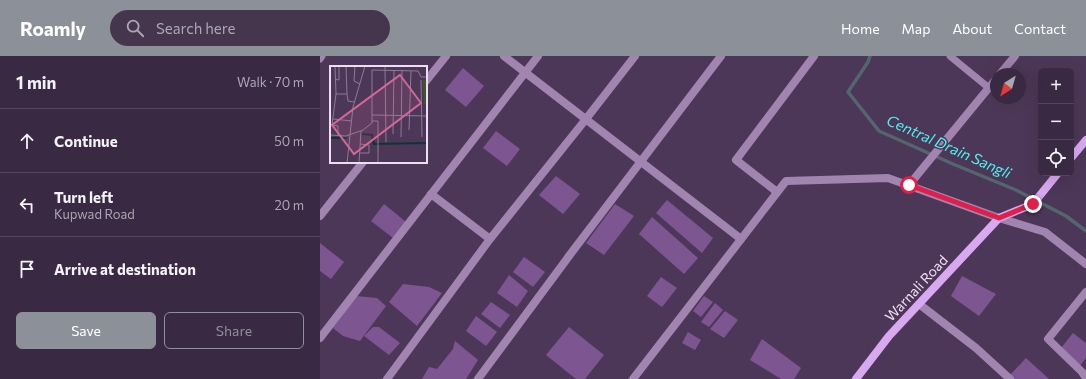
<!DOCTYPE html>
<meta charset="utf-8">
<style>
body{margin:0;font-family:Commissioner,sans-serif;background:#45354d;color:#f1f3f6}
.controls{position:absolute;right:12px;top:12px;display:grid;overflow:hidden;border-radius:6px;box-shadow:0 4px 16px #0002}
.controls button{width:36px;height:36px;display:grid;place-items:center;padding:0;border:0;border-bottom:1px solid #54455b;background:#3a2942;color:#f1f3f6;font:20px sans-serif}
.compass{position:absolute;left:670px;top:12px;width:36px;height:36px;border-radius:50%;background:#3a2942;box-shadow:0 4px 16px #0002;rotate:217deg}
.stop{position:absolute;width:12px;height:12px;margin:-9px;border:3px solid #e11d48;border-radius:50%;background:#fff}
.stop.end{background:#e11d48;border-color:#fff;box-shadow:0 1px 4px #0008}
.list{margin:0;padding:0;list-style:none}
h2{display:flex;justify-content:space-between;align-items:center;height:52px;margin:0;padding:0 16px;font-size:17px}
h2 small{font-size:13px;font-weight:400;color:#aba6b2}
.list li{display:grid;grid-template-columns:26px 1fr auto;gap:12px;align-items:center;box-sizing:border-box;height:64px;padding:0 16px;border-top:1px solid #54455b}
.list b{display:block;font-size:15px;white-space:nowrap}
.list p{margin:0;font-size:13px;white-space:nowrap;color:#aba6b2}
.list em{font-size:13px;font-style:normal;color:#aba6b2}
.actions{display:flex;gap:8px;padding:12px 16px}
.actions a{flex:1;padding:9px 0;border:1px solid #8c9099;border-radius:6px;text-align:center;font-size:14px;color:#8c9099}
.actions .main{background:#8c9099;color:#fff}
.icon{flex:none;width:22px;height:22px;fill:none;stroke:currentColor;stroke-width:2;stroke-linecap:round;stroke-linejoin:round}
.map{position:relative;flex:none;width:766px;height:323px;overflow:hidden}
header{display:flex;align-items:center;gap:24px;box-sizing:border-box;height:56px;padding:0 20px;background:#8c9099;color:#fff}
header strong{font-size:19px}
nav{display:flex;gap:22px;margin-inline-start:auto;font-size:14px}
.search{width:280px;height:36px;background:#45354d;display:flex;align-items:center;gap:10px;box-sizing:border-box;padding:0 14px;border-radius:22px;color:#aba6b2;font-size:15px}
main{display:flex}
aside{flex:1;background:#3a2942}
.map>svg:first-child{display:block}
</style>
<header>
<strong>Roamly</strong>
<div class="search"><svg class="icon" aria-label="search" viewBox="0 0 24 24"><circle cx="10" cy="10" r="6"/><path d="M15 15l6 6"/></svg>Search here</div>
<nav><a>Home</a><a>Map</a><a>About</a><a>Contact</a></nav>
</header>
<main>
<aside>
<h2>1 min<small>Walk · 70 m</small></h2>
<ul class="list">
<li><svg class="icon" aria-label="ahead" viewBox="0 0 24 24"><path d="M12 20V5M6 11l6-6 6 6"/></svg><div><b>Continue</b></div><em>50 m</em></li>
<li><svg class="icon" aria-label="left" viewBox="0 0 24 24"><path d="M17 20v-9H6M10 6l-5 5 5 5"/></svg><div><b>Turn left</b><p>Kupwad Road</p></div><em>20 m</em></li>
<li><svg class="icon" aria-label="arrive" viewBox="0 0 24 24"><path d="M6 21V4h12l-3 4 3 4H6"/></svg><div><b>Arrive at destination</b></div></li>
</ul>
<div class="actions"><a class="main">Save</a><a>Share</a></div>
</aside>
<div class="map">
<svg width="766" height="323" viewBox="0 0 766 323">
<rect width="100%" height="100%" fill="#4d3758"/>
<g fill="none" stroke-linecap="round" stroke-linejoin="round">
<!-- stream -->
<path stroke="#52676d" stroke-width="3.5" d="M550,0L548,6L528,36L559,75L633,108L696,134L746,160L766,175"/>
</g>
<!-- building -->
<g fill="#7d5591">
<path d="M143,12L164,30L146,51L125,34Z"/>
<path d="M176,75L200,93L187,110L163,92Z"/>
<path d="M236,120L260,138L243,158L219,139Z"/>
<path d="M347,144L393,182L382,197L336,157Z"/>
<path d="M64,148L86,166L73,182L51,165Z"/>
<path d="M295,148L314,160L284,199L266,187Z"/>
<path d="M332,161L378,202L364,218L319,178Z"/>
<path d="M0,187L24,206L11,223L0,215Z"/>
<path d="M204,201L225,216L213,231L193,216Z"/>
<path d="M189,219L208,235L197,251L177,237Z"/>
<path d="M642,220L676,238L659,260L631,240Z"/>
<path d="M341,221L357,232L342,251L327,240Z"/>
<path d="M83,228L109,231L122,237L97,270L69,246Z"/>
<path d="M36,240L57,242L66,250L40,285L23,280L13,272Z"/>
<path d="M384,240L393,246L381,261L373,255Z"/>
<path d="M171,246L190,259L180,272L161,258Z"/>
<path d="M395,247L403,254L389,271L381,266Z"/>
<path d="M405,255L418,264L404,282L390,273Z"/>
<path d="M156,260L177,276L166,290L146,275Z"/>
<path d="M53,271H59L80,287L69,299L44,280Z"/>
<path d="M249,271L284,299L265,323H256L226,299Z"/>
<path d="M368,276L381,284L375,294L362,287Z"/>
<path d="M753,277L766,287V302L760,310L741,292Z"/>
<path d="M442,283L481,312L474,323H461L430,304Z"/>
<path d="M135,285L158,304L146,323H102L109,311L117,313L133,293Z"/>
<path d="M706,302L729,323H694L690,319Z"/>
</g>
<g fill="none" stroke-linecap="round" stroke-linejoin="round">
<!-- service -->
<g stroke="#a284b1" stroke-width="7">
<path d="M630,0L669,32"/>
<path d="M0,3L2,0"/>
</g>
<!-- minor -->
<g stroke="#a284b1" stroke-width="8">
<path d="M184,0L421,183"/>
<path d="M680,18L695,0"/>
<path d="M106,25L126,0"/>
<path d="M589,129L676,23"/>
<path d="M457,136L416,104L494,0"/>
<path d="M111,138L170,183"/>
<path d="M0,160L43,106"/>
<path d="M766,236L728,283L762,316L766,322"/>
<path d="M599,248L656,292L690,323"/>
<path d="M0,282L218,0"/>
<path d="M67,323L170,183L266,63L315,0"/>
<path d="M158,323L249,200L401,0"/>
<path d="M313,323L466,125L568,122L679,162"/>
</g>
<!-- tertiary -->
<path stroke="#a284b1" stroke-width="8" d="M679,162L725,176L766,208"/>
<!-- secondary -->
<g stroke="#d8a8f0" stroke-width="8">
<path d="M751,102L766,84"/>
<path d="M536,323L569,280L679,162L713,148L738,117"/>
</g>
</g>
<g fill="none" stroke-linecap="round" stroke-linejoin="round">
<!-- route -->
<path stroke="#e11d48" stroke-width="5" d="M589,129L679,162L713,148"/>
</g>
<g text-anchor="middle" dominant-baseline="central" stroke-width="3" stroke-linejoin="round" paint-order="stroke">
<!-- street labels -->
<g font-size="14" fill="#ecdff3" stroke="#4d3758">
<text transform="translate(596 232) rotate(-47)">Warnali Road</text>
</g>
<!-- water labels -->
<g font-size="15" font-style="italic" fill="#4bf1ef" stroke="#4d3758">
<text transform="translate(629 90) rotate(24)">Central Drain Sangli</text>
</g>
</g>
<!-- overview -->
<g transform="translate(10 10)">
<rect width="97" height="97" fill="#4d3758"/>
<path d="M93,14H97V38L94,39Z" fill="#395b20"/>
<path fill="none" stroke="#103434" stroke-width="2" d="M32,68L42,69L44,78L97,77M0,72H17"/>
<path fill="none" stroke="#8d7a96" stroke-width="1" d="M5,0L6,28L2,59L8,60V69M16,0L17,28M25,0L24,15L30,18M55,0L56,76M5,13L9,14V0M91,14L92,71M6,28H17L18,35L24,36M42,49L97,50M3,53L22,55M42,55H48V97M79,64L81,5M63,68L64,4M0,69L16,70L33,64L42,57V4L88,5L91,11H97M71,71L72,5M30,87H39V79L30,78M17,97L23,41L35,0M29,97L31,65"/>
<path fill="#d36898" fill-opacity="0.15" stroke="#d36898" stroke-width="2" d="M70,9L91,37L24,88L2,59Z"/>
<rect width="97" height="97" fill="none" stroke="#ecdff3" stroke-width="2"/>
</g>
</svg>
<div class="controls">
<button>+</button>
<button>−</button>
<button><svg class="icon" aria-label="locate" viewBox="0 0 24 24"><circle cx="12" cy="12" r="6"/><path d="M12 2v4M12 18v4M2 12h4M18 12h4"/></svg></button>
</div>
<svg class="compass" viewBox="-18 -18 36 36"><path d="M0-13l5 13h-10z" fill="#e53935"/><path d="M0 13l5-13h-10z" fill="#aba6b2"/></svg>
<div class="stop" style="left:589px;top:129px"></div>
<div class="stop end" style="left:713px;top:148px"></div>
</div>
</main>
